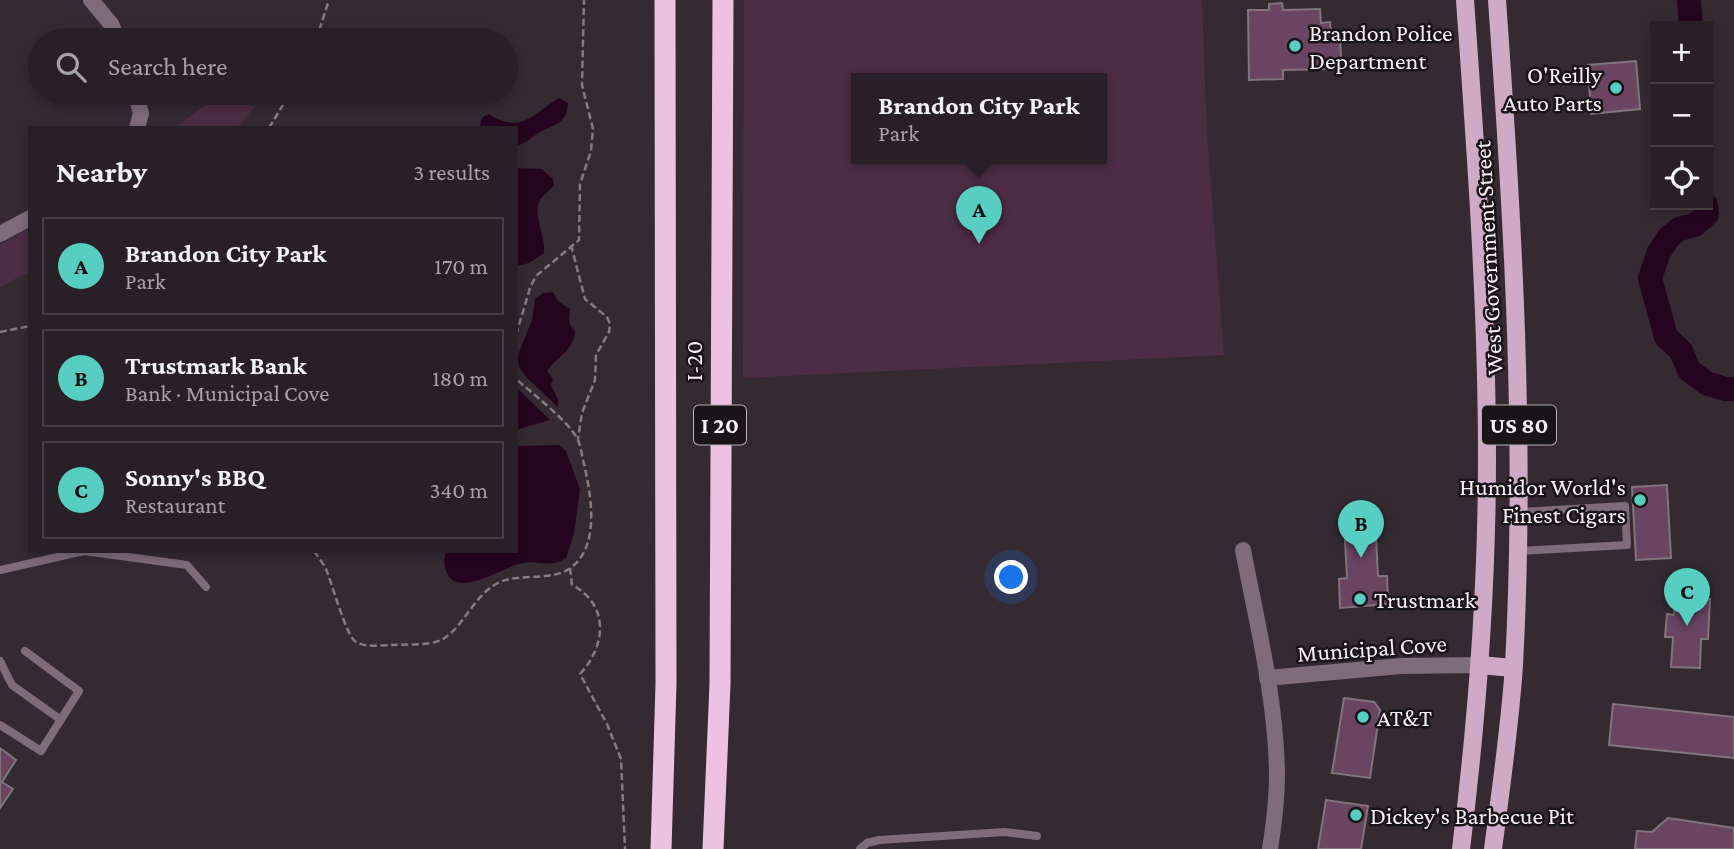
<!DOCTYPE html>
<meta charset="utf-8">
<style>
body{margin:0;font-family:"Crimson Pro",serif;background:#342d32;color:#f1f3f6}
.controls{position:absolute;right:21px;top:21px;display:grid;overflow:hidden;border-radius:0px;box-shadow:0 4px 10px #0003}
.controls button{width:63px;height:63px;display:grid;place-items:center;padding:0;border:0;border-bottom:2px solid #443e43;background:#282026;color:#f1f3f6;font:35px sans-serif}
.you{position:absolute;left:1012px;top:578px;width:24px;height:24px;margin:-18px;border:5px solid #fff;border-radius:50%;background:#1a73e8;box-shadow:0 0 0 10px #1a73e833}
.badge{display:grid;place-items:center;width:46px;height:46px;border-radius:50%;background:#57cec1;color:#111;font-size:23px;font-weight:700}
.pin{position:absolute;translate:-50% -58px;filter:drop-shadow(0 2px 4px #0008)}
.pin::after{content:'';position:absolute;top:37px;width:24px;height:21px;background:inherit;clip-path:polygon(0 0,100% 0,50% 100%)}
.popup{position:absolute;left:851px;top:73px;width:256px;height:91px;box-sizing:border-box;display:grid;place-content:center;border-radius:0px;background:#282026;filter:drop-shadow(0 2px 5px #0005);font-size:23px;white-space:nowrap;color:#a5a3a7}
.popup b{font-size:26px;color:#f1f3f6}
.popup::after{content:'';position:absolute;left:50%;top:100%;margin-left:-14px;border:14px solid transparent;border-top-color:#282026}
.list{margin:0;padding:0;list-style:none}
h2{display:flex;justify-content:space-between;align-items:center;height:91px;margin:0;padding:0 28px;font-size:30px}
h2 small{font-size:23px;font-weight:400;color:#a5a3a7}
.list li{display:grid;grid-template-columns:46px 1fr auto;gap:21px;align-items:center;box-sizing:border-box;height:98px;margin:0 14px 14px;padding:0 14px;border:2px solid #443e43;border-radius:0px}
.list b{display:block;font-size:26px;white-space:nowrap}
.list p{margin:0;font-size:23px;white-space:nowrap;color:#a5a3a7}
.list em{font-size:23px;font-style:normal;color:#a5a3a7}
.icon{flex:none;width:38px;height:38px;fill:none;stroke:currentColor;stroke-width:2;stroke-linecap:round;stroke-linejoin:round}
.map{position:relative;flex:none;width:1734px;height:849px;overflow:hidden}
.search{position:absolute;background:#282026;box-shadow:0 4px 10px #0003;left:28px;top:28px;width:490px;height:77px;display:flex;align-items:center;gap:18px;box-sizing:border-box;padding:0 24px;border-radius:38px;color:#a5a3a7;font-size:26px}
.panel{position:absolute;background:#282026;box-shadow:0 4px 10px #0003;left:28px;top:126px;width:490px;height:427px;border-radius:0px}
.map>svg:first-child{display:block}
</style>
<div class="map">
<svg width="1734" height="849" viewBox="0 0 1734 849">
<rect width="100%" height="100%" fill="#352a32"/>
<!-- green -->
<g fill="#4d2d46" fill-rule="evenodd">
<path d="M744,0H1202L1207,134L1224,355L743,378ZM856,78H1102V158H856Z"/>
<path d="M223,93H232L254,107L238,128H174Z"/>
<path d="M30,228V271L0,287V245Z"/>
</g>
<!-- water -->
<g fill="#25041f">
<path d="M559,98L568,103C567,126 552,124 537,134C529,139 525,145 516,145V128H481C479,121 482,116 489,114C521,135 533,114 559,98Z"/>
<path d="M516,168L542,169L553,179L554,185C550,191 543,194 539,202C533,216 546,236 544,253C535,259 528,266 516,265Z"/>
<path d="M553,292L558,301L570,309L569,323L575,331C574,350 557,357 547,371L553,379L551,385L558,399V407L526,377L519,367L517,357L532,320L535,299L543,293Z"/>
<path d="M516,388H517L550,420L516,430Z"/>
<path d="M559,445L566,451L580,489L574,534L566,558C549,569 540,560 523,563C504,566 459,599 447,573C443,565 444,560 446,551H516V446Z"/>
</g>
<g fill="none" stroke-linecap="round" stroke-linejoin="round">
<!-- river -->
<g stroke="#25041f" stroke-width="24">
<path d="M1689,0L1691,26"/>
<path d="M1706,205L1707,214L1695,225L1679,229L1669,237L1659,252L1650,278L1666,337L1681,351L1689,370L1706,383L1725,389H1734"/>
</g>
</g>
<!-- building -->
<g fill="#6a4461" stroke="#80747d" stroke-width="2">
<path d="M1282,3L1283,10L1320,9L1321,23L1330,22L1331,34H1340L1341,58H1331V69L1283,70V79L1249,80L1248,10H1269V4Z"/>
<path d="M1636,61L1640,109L1591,114L1588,65Z"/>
<path d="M1667,485L1671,558L1636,560L1632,487Z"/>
<path d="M1376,536L1378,576H1387L1388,604L1340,608L1339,579L1347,578L1345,540Z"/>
<path d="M1675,597L1710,599L1708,639H1701L1700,668L1671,667L1673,637H1665L1667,614L1674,615Z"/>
<path d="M1344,698L1374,702L1380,710L1370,778L1332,773Z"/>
<path d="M1613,704L1734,717V758L1609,745Z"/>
<path d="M0,748L16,760L2,782L13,789L0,808Z"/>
<path d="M1326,800L1368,806L1361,849H1318Z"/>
<path d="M1668,818L1734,828V849H1635L1637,831L1652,832Z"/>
</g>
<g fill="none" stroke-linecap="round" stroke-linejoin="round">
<!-- path -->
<g stroke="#857b82" stroke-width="2.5" stroke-dasharray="7 3.5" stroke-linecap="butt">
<path d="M316,40L329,0"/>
<path d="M269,128L290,93"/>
<path d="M571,245L585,299L607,317L610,324L609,332L596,355L595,380L582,413L578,439"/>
<path d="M0,332L30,326"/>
<path d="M516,335L530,288L536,276L579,240L580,184L591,151L593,129L582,85L584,0"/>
<path d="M314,551C318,557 323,563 326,569C332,583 346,636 356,642C366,648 383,645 393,645C407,644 428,646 441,640C462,630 472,598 496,584C517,572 548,582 569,569C601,548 591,495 584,464C582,456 581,446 577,438C566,419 533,394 516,379"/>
<path d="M570,568L572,585C610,605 606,646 580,674L607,724L621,759L625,849"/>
</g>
<!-- service -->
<g stroke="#7e6c79" stroke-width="8">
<path d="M1518,551L1627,545L1625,506L1518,512"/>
<path d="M0,570L84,551L187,565L206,587"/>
<path d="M0,661L12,685L61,720"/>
<path d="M0,725L41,751L79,691L25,651"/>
<path d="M860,849L867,843L879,840L1005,832L1037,836"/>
</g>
<!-- minor -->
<g stroke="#7e6c79" stroke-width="16">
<path d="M91,0L111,24L118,40"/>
<path d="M135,93L141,113L137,128"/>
<path d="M0,234L30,218"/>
<path d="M1243,550C1257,623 1276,699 1277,774C1277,799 1274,824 1270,849"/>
<path d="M1267,678L1401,666L1480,665"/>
</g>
<!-- primary -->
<g stroke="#cfa9c5" stroke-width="18">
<path d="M1480,665L1513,668"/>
<path d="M1461,849C1477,720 1487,590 1487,459C1487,306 1476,153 1465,0"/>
<path d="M1493,849C1501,788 1510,726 1514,665C1526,443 1513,222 1497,0"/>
</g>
<!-- motorway -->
<g stroke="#eec1e3" stroke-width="21">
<path d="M661,849L666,684L665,0"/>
<path d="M713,849L720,684L723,0"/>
</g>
</g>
<!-- markers -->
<g fill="#57cec1" stroke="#191418" stroke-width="2.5">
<circle cx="1295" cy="46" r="7"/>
<circle cx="1616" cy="88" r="7"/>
<circle cx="1640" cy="500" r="7"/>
<circle cx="1360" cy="599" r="7"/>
<circle cx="1363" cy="717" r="7"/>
<circle cx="1356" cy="815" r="7"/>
</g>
<g text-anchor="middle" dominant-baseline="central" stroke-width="5" stroke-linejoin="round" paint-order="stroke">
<!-- shield labels -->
<g fill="#191418" stroke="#b5aeb3" stroke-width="2">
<rect x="694" y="405.5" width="52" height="39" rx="5"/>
<rect x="1482" y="405.5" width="74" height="39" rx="5"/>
</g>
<g font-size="23" font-weight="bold" fill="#f8f0f6">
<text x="720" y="425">I 20</text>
<text x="1519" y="425">US 80</text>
</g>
<!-- poi labels -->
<g font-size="24" fill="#f8f0f6" stroke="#191418" text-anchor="start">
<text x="1309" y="32">Brandon Police<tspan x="1309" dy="28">Department</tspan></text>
<text x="1602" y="74" text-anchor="end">O'Reilly<tspan x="1602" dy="28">Auto Parts</tspan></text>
<text x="1626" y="486" text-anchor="end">Humidor World's<tspan x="1626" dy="28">Finest Cigars</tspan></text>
<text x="1374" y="599">Trustmark</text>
<text x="1377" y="717">AT&amp;T</text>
<text x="1370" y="815">Dickey's Barbecue Pit</text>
</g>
<!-- street labels -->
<g font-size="24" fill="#f8f0f6" stroke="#191418">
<text transform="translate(1488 258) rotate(-93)">West Government Street</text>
<text transform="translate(693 361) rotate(-90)">I-20</text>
<text transform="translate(1372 648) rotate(-4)">Municipal Cove</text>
</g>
</g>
</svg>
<div class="controls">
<button>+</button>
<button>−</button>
<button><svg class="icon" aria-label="locate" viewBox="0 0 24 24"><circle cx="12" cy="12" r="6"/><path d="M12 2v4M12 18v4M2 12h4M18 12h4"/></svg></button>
</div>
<div class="you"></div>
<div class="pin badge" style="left:979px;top:244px">A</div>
<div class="popup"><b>Brandon City Park</b>Park</div>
<div class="pin badge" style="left:1361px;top:558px">B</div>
<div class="pin badge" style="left:1687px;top:626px">C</div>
<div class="search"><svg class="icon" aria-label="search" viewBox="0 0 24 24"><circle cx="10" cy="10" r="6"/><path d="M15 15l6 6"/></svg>Search here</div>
<section class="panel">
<h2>Nearby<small>3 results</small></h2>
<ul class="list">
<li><span class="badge">A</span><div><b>Brandon City Park</b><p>Park</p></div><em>170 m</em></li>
<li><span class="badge">B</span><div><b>Trustmark Bank</b><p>Bank · Municipal Cove</p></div><em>180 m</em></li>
<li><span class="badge">C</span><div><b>Sonny's BBQ</b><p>Restaurant</p></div><em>340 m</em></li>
</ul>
</section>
</div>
